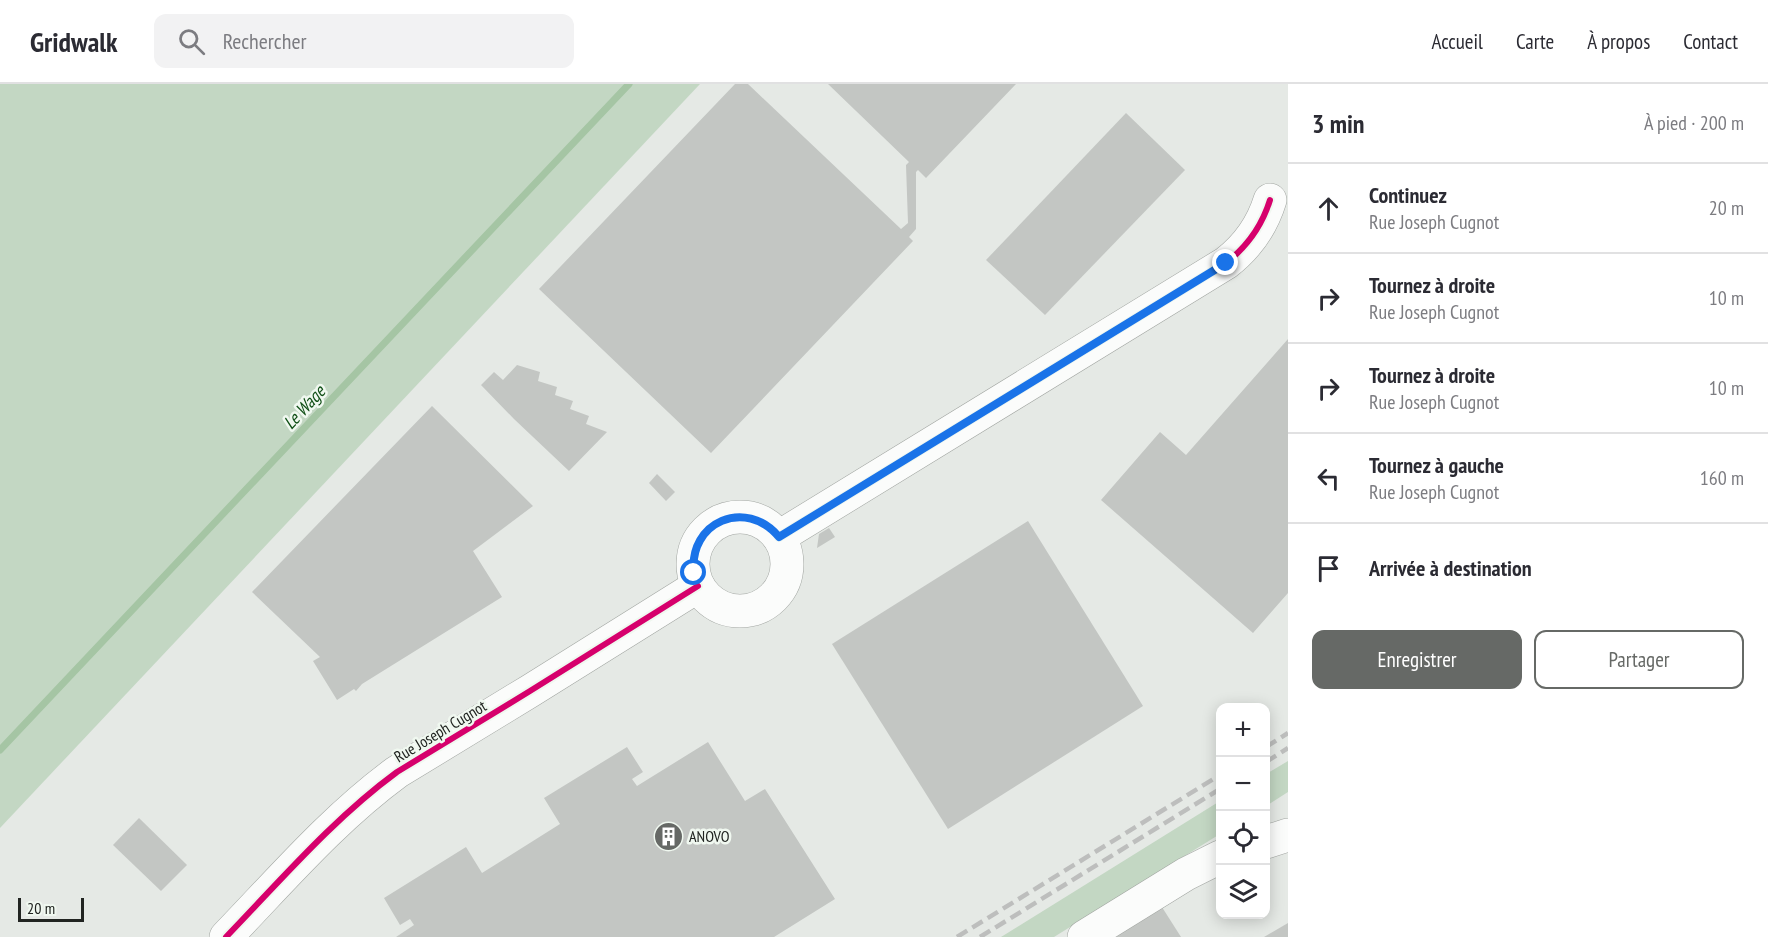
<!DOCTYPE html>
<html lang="fr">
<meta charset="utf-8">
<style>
body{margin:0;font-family:"PT Sans Narrow",sans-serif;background:#f2f2f3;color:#2b2b33}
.controls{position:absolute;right:18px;bottom:18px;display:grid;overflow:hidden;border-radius:12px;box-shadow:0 3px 15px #0003}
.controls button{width:54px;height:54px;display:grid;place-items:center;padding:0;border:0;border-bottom:2px solid #e1e1e2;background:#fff;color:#2b2b33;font:30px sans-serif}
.scale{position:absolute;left:18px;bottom:15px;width:66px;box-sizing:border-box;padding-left:6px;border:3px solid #212421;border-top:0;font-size:16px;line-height:21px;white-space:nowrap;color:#212421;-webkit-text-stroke:4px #f0f8f0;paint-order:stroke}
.stop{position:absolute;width:18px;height:18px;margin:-14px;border:4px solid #1a73e8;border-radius:50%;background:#fff}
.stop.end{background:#1a73e8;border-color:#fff;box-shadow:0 2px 6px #0008}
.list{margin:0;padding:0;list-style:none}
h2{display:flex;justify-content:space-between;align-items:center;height:78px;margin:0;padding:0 24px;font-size:26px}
h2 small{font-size:20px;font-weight:400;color:#7c7c81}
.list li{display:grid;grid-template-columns:39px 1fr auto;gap:18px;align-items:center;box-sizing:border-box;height:90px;padding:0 24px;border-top:2px solid #e1e1e2}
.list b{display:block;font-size:22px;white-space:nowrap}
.list p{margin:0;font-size:20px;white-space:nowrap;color:#7c7c81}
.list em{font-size:20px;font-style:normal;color:#7c7c81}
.actions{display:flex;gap:12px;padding:18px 24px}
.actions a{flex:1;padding:14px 0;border:2px solid #666966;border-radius:12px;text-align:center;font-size:21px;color:#666966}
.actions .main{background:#666966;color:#fff}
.icon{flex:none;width:33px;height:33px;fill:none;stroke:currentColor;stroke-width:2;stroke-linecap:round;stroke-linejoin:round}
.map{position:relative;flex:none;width:1288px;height:853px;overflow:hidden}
header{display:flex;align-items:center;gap:36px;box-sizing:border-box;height:84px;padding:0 30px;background:#fff;border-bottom:2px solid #e1e1e2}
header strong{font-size:28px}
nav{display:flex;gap:33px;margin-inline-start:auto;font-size:21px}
.search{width:420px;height:54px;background:#f2f2f3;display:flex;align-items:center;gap:15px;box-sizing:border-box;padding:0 21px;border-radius:12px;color:#7c7c81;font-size:22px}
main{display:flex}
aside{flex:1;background:#fff}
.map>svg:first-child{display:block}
</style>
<header>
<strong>Gridwalk</strong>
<div class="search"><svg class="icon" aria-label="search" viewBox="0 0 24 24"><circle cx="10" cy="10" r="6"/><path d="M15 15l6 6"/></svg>Rechercher</div>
<nav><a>Accueil</a><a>Carte</a><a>À propos</a><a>Contact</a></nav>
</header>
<main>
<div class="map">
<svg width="1288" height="853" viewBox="0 0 1288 853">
<rect width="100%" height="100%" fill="#e5e9e5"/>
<!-- green -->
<g fill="#c3d7c3">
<path d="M0,0H700L0,744Z"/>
<path d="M1288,677V708L1266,722V690Z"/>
<path d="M1220,717V750L1054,853H1001Z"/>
</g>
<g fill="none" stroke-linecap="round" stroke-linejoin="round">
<!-- stream -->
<path stroke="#a5c5a4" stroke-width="7" d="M0,666L629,0"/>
</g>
<!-- building -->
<g fill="#c3c6c3">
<path d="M735,0H748L901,145L908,139L906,81L909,78L828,0H1016L926,94L918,86L916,88V145L909,153L913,157L711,369L539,205Z"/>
<path d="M1126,29L1185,86L1045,231L986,176Z"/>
<path d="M1288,255V509L1253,549L1101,416L1160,348L1186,371Z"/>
<path d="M517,281L540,288L538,297L557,303L555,311L573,317L570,325L589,332L586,340L607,348L569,387L514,335L481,301L494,288L503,296Z"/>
<path d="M432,322L533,422L473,467L502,513L362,600L356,607L354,605L337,616L313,577L320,573L252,508Z"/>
<path d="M657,390L675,408L666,417L649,399Z"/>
<path d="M1028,437L1143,622L948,745L832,560Z"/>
<path d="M829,444L835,453L817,464L819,450Z"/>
<path d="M708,658L745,717L765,705L835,815L774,853H396L414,841L410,835L400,841L384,814L466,763L482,789L560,740L544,714L627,663L643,688L632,695L637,702Z"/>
<path d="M139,734L187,781L161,807L113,761Z"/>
<path d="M1160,820L1181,853H1106Z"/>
<path d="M1288,839V853H1264Z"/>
</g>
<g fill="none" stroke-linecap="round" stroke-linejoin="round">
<defs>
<g id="minor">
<circle cx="740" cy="480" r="47"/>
<path d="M779,453L1226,179C1248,162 1262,142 1270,116"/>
<path d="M1266,758L1288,751"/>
<path d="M226,853C281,796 333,735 397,688L530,607L698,502"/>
<path d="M1084,853L1186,790L1220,773"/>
</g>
</defs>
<!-- minor casing -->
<use href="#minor" stroke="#a1a5a1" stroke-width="34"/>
<!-- minor -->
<use href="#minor" stroke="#fbfcfb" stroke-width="33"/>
<!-- rail -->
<g stroke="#bdbebd" stroke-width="4.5" stroke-dasharray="12 6" stroke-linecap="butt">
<path d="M1266,663L1288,649"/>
<path d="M1266,678L1288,664"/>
<path d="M957,853L1220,691"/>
<path d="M980,853L1220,705"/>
</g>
<defs>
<g id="cycleway">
<path d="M779,453L1226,179C1248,162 1262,142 1270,116"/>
<path d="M226,853C281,796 333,735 397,688L530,607L698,502"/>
</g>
</defs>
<!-- cycleway casing -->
<use href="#cycleway" stroke="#f0f8f0" stroke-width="10"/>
<!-- cycleway -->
<use href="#cycleway" stroke="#d6006c" stroke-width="6"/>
</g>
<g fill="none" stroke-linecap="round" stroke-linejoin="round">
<!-- route -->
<path stroke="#1a73e8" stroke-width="8" d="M694,489C688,438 746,413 779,453L1226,179"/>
</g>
<!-- icons -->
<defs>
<symbol id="building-disc" viewBox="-11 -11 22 22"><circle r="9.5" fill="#666966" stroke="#f0f8f0"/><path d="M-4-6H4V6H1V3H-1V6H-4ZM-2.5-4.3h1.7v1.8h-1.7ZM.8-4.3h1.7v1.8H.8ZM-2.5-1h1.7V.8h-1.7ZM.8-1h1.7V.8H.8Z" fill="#fff"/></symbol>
</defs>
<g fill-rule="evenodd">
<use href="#building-disc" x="652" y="736" width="33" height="33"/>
</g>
<g text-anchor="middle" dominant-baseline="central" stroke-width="5" stroke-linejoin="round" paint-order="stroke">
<!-- street labels -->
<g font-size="16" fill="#212421" stroke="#f0f8f0">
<text transform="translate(440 647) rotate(-31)">Rue Joseph Cugnot</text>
</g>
<!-- poi labels -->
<g font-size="16" fill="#212421" stroke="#f0f8f0" text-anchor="start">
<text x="689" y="752">ANOVO</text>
</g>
<!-- water labels -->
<g font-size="18" font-style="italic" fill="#104f16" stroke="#f0f8f0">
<text transform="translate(304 323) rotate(-47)">Le Wage</text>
</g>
</g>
</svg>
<div class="controls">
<button>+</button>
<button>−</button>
<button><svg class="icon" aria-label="locate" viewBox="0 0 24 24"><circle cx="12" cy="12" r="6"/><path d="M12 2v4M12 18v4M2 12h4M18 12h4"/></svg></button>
<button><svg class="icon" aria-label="layers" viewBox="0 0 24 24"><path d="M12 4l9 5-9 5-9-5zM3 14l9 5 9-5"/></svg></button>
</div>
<div class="scale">20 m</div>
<div class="stop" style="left:694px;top:489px"></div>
<div class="stop end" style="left:1226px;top:179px"></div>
</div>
<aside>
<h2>3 min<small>À pied · 200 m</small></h2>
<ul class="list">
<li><svg class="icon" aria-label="ahead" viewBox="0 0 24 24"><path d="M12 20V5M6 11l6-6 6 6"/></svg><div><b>Continuez</b><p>Rue Joseph Cugnot</p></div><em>20 m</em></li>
<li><svg class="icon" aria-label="right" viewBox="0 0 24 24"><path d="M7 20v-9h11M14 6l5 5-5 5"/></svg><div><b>Tournez à droite</b><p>Rue Joseph Cugnot</p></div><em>10 m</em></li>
<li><svg class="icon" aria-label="right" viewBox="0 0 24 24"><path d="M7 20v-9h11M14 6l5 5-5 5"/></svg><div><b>Tournez à droite</b><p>Rue Joseph Cugnot</p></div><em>10 m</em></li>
<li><svg class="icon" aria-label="left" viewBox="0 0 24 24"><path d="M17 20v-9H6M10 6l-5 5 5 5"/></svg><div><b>Tournez à gauche</b><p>Rue Joseph Cugnot</p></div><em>160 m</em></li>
<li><svg class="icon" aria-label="arrive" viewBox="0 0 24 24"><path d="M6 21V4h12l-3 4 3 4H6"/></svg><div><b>Arrivée à destination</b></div></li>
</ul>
<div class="actions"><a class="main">Enregistrer</a><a>Partager</a></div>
</aside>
</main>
